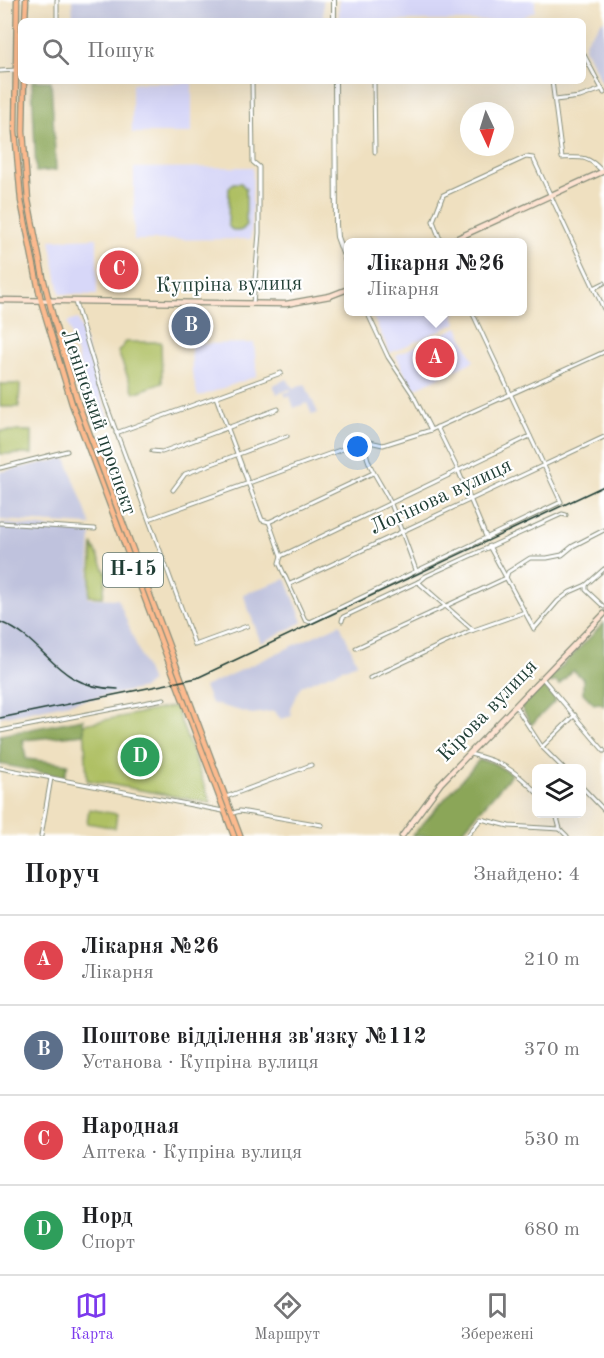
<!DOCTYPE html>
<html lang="uk">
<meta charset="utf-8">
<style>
body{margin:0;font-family:"Old Standard TT",serif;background:#f6f6f6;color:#202124}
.controls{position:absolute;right:18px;bottom:18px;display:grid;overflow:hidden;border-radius:9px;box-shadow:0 6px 24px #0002}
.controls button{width:54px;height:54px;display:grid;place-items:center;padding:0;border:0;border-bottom:2px solid #e0e0e0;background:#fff;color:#202124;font:30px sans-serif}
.compass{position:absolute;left:460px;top:102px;width:54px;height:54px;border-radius:50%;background:#fff;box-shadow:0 6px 24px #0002;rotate:176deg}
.you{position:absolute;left:358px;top:447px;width:21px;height:21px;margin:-15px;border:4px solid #fff;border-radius:50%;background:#1a73e8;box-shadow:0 0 0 9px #1a73e833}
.badge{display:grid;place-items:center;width:39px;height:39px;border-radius:50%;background:#7c3aed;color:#fff;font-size:20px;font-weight:700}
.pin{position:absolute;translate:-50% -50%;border:3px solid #fff;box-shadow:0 2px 6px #0006}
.popup{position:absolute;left:344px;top:238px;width:183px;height:78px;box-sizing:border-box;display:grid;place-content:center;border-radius:9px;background:#fff;filter:drop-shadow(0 2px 4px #0005);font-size:20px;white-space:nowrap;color:#757577}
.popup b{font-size:22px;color:#202124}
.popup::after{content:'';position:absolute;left:50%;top:100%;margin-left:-12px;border:12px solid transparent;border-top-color:#fff}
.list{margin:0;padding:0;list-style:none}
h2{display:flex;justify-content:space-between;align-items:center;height:78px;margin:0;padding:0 24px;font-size:26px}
h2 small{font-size:20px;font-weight:400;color:#757577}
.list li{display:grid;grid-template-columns:39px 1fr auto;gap:18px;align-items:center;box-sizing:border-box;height:90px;padding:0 24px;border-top:2px solid #e0e0e0}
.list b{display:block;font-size:22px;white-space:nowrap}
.list p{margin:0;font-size:20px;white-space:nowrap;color:#757577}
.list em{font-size:20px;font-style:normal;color:#757577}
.icon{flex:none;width:33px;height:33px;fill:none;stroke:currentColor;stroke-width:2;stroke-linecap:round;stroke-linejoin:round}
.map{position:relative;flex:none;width:604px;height:836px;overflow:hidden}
.search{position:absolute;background:#fff;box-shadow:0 6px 24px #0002;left:18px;right:18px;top:18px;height:66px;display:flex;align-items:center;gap:15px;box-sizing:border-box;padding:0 21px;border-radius:9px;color:#757577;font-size:22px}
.sheet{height:438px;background:#fff}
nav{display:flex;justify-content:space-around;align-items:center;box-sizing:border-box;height:84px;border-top:2px solid #e0e0e0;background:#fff;font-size:16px;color:#757577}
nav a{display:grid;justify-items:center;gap:3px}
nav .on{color:#7c3aed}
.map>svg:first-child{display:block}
</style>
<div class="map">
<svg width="604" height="836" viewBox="0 0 604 836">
<rect width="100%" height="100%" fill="#fff"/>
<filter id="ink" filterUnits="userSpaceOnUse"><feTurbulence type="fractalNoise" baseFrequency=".0167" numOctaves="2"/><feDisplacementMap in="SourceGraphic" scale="12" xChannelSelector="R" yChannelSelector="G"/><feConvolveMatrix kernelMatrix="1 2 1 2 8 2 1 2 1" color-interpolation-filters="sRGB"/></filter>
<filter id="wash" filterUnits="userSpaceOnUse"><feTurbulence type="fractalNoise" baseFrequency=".008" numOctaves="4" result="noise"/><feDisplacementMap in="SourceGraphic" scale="24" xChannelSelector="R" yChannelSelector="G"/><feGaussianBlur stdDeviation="1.35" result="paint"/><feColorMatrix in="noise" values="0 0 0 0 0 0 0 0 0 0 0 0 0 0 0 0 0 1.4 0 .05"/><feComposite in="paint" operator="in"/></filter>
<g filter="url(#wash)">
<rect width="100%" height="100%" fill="#efe0c0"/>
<!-- built -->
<g fill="#d7d7f8">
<path d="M339,0H535V11L516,21H339Z"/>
<rect x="132" y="83" width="60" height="50"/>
<path d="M253,167L251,239L134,240V168Z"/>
<path d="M97,238V295L60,294L50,240Z"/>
<path d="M371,312H459L453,314L457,323L390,353Z"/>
<path d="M78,319L110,424L99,427L67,322Z"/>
<path d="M458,327L474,361L412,390L396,355Z"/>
<path d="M254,343L257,376L198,397L192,372L191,344Z"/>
</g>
<!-- industrial -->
<g fill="#bfc2dd">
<path d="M72,0H323V21H73Z"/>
<path d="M604,19V87L585,48L586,40Z"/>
<path d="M287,379L293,388L305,384L318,413L312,415L307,403L294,408L290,396L286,397L284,393L291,391L290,389L277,394L273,385Z"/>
<path d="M66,458L91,525L0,520V472Z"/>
<path d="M0,523L91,532L88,598L118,599L151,682L144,688L0,717Z"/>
<path d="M286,579L303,622L261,643L243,594Z"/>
<path d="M340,624L357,663L301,686L290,708L292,716L281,719L274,711L252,714L211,703L204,687Z"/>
</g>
<!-- green -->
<g fill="#afc063" stroke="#677e4c" stroke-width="1.5">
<path d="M233,183H241L246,189V225C243,232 237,232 231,229L228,225L229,188Z"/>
<path d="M126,342H161L162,383L134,393L118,352Z"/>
<path d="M0,384H20L19,407H0Z"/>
<rect x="0" y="431" width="32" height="23"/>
<path d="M93,545L106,573L103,597L89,596Z"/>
<path d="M175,706L211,803L87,780L84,724Z"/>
<path d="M89,809L117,814L115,828L87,823Z"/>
</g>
<!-- forest -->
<g fill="#8ba659" stroke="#557246" stroke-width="1.5">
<path d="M32,81H51L56,170L36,172Z"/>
<path d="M604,623V706L599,703L594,704L583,693V679L573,670L559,685L555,681L551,683L548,680Z"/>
<path d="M543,685L556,700L531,725L521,707Z"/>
<path d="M83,719L84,734L23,740L26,759L68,764L64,777L0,764V735Z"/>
<path d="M479,760L491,762L512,774L458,836H412Z"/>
</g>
</g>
<g filter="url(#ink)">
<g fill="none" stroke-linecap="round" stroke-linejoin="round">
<defs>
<g id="minor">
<path d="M57,21V0"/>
<path d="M583,53L604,93"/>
<path d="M0,71L16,70"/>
<path d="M252,81L253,162L259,167V233L253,304"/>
<path d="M374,81L375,152"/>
<path d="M552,81L562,158C583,157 588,156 602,171"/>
<path d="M555,100L580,97L602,89"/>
<path d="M441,242L433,221L443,195L526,157L533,158L604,309"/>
<path d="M594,288L604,283"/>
<path d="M75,302L106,404L195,645L247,626"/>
<path d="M367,312L388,357L412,393L431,430"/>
<path d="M216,397L262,520L269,522L281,556L279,563L305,620L310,622L561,502L472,312"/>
<path d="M437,427L458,470L487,539"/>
<path d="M116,433L281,373"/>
<path d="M365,441C364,465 382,483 391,504C400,526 408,548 416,570"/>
<path d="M152,451L162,452L278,409"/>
<path d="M0,468L67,451"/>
<path d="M173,490L185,474L287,436"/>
<path d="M149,519L365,441L383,445L431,430L604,352"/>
<path d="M269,522L373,473"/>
<path d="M0,523L95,529"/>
<path d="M489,546L534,629L558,601L570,592L586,585L604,569"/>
<path d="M281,556L530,436"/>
<path d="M418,582L473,630"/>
<path d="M290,584L604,437"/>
<path d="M586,585V590L604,607"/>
<path d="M342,621L343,617L420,581L426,576L562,514L566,515"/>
<path d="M356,648L506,578L508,572L530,558H547L562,555L573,546L604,530"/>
<path d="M370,678L468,632L525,612"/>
<path d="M543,679L604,751"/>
<path d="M516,707L542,747L563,768"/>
<path d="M0,731L164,699"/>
<path d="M542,747L575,715"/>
<path d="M470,754C500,761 515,770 536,792"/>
<path d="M0,768L223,811"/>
<path d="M582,787L604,810"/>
<path d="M226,797L311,765"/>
<path d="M233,813L240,811L322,825"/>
<path d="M556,814L560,829"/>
<path d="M41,836L51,778"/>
<path d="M467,836L481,819L509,826L560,829L567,836"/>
</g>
<g id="tertiary">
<path d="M334,21V0"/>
<path d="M335,81L336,225L337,237L348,267"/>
</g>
<g id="secondary">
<path d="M449,242L604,171"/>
<path d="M0,300L286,304L330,296L348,289"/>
<path d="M402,836L441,783L604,614"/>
</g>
<g id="primary">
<path d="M17,0L15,131L21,201L41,301L72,404L234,836"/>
<path d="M25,21L26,0"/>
<path d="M24,81L23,131L28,200L43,277L54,321L78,403L240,836"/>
</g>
</defs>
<!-- minor casing -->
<use href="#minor" stroke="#878e7a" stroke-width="5"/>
<!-- tertiary casing -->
<use href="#tertiary" stroke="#878e7a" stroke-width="6"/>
<!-- secondary casing -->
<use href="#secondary" stroke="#878e7a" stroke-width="7"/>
<!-- primary casing -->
<use href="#primary" stroke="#878e7a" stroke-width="7"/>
<!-- minor -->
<use href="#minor" stroke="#fff" stroke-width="3"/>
<!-- tertiary -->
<use href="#tertiary" stroke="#fff" stroke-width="4"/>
<!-- secondary -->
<use href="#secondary" stroke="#fee3d2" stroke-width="4.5"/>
<!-- primary -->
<use href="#primary" stroke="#fcba8e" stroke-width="4.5"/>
<!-- rail -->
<g stroke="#1f3d34" stroke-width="1.5">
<path d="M0,622C50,642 52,688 118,689"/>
<path d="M0,718L197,678L604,486"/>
</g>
</g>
</g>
<g text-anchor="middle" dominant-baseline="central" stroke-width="4.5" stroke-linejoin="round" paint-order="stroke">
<!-- shield labels -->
<rect fill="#fff" stroke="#627771" stroke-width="1.5" x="103" y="553" width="60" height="34" rx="4.5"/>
<g font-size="20" font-weight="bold" fill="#1f3d34">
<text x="133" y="570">Н-15</text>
</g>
<!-- street labels -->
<g font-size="21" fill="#1f3d34" stroke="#fff">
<text transform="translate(229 285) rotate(-1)">Купріна вулиця</text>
<text transform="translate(98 422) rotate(71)">Ленінський проспект</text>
<text transform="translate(441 497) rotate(-25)">Логінова вулиця</text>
<text transform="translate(488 711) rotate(-46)">Кірова вулиця</text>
</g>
</g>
</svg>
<div class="controls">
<button><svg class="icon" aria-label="layers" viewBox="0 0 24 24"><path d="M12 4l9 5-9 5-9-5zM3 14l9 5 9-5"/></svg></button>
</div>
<svg class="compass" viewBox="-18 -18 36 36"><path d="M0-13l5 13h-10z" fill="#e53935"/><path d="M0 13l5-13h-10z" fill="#757577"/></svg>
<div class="you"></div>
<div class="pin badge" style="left:435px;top:358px;background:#e0444e">A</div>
<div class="popup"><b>Лікарня №26</b>Лікарня</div>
<div class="pin badge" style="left:191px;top:326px;background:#5c6f8a">B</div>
<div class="pin badge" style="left:119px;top:270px;background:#e0444e">C</div>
<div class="pin badge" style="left:140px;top:757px;background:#2e9e5b">D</div>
<div class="search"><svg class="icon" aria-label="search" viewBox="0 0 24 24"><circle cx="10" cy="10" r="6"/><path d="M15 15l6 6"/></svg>Пошук</div>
</div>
<section class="sheet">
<h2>Поруч<small>Знайдено: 4</small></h2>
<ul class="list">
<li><span class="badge" style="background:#e0444e">A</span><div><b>Лікарня №26</b><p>Лікарня</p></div><em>210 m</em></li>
<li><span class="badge" style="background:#5c6f8a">B</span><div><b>Поштове відділення зв'язку №112</b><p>Установа · Купріна вулиця</p></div><em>370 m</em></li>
<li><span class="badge" style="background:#e0444e">C</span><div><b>Народная</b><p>Аптека · Купріна вулиця</p></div><em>530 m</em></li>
<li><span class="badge" style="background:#2e9e5b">D</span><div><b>Норд</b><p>Спорт</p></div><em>680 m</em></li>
</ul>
</section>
<nav>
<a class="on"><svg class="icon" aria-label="map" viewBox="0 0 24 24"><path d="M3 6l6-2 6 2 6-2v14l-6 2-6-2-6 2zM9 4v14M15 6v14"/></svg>Карта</a>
<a><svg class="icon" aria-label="directions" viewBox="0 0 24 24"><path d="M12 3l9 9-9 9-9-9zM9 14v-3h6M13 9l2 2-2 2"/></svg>Маршрут</a>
<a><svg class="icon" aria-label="saved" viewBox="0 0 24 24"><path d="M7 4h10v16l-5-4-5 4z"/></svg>Збережені</a>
</nav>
